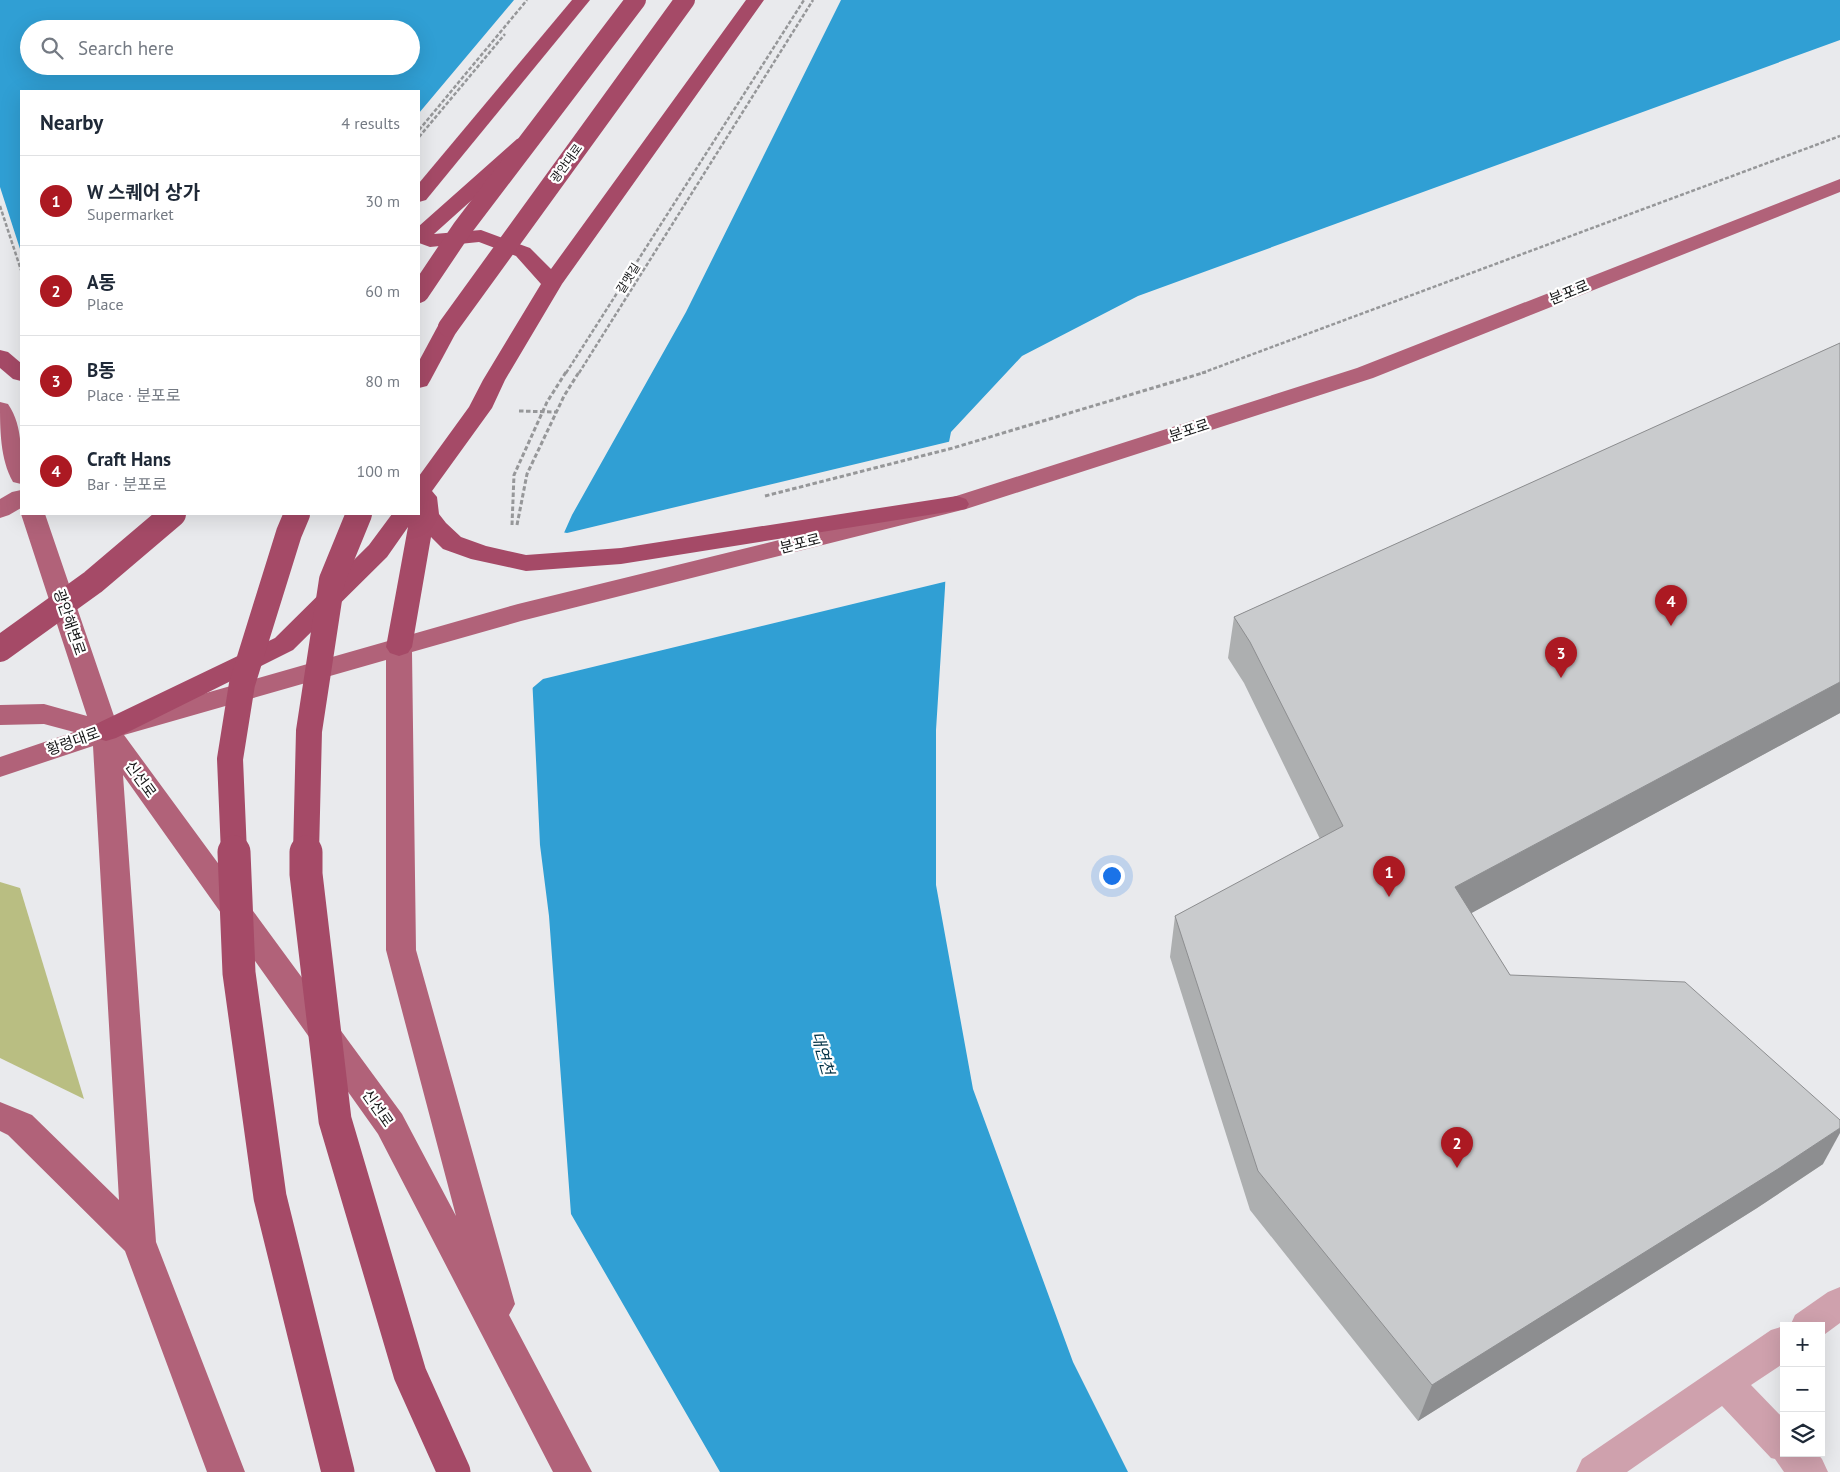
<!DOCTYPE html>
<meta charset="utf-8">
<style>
body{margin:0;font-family:"PT Sans","Noto Sans KR",sans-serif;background:#f2f2f3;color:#1f2937}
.controls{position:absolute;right:15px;bottom:15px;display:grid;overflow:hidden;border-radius:0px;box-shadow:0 5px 20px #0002}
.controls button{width:45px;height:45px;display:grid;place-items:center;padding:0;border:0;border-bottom:1px solid #e0e1e3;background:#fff;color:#1f2937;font:25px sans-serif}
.you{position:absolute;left:1111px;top:875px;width:18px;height:18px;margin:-12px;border:4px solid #fff;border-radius:50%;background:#1a73e8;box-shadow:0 0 0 8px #1a73e833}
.badge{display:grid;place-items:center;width:32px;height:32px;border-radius:50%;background:#ac1922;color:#fff;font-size:16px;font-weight:700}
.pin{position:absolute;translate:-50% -41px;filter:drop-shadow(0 1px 2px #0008)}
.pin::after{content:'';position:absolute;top:26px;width:18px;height:15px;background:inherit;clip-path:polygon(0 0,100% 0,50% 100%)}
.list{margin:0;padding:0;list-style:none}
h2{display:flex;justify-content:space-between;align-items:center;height:65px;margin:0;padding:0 20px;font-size:21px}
h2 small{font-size:16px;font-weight:400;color:#747a83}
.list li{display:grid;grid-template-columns:32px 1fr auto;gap:15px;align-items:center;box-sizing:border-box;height:90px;padding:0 20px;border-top:1px solid #e0e1e3}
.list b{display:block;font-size:19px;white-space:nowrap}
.list p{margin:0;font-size:16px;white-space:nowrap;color:#747a83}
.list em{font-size:16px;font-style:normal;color:#747a83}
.icon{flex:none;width:28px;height:28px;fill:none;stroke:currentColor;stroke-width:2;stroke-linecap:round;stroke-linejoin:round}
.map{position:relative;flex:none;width:1840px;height:1472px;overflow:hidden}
.search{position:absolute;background:#fff;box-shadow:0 5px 20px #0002;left:20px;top:20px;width:400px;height:55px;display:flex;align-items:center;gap:12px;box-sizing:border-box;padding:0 18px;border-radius:28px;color:#747a83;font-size:19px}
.panel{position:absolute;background:#fff;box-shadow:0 5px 20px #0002;left:20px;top:90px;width:400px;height:425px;border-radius:0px}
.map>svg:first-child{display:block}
</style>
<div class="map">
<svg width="1840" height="1472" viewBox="0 0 1840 1472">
<rect width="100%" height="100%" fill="#e9eaed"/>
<!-- green -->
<path fill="#b9be82" d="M0,882L20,888L84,1099L0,1058Z"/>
<!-- water -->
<g fill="#309fd4" fill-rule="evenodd">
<path d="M0,0H514L419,113V91H21V252L0,187ZM29,29H411V66H29Z"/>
<path d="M841,0H1840V40L1138,296L1022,356L951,432L948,447L949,500L945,588L936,730V885L973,1089L1073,1362L1128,1472H720L571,1214L549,916L540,845L529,611L572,515L686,312Z"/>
</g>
<!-- pier -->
<path fill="#e9eaed" d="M952,441V500L948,581L543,679L530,690L527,611L562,532L567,533Z"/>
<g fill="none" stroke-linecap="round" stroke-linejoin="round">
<!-- path-far1 -->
<g stroke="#969799" stroke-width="2.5" stroke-dasharray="4 2" stroke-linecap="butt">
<path d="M419,130L527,0"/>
<path d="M419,137L505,34"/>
<path d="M0,206L21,270"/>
<path d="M566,373L804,0"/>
<path d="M579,373L813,0"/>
<path d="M1202,373L1840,136"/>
</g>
<!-- path -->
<g stroke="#969799" stroke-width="3" stroke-dasharray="4.5 2.5" stroke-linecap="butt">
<path d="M519,411L556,412"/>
<path d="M765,496L953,448L1206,372"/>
<path d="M512,525L514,475L547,402L566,372"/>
<path d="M517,525L527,474L564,396L579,372"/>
</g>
<!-- minor -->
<g fill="#cfa1ad" fill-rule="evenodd">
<path d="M1840,1287V1323L1821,1337V1326H1790L1795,1315L1828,1292Z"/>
<path d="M1784,1326V1363L1751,1385L1784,1419V1453H1817L1822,1459L1828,1472H1784L1775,1459L1771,1458L1722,1406L1627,1472H1576L1582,1459L1771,1330Z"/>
</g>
<!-- major -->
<g fill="#b16279" fill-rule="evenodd">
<path d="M1840,179V192L1373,378L966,509L521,621L412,652L416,950L515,1304L509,1315L592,1472H553L378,1134L123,775L156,1242L245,1472H207L125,1251L8,1135L0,1131V1102L32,1115L119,1200L93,746L0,777V757L74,732L44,724L0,725V705L44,704L87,716L21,514V513L45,514L115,719L518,604L950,498L1357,368ZM386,660V950L456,1216L402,1114L124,735Z"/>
<path d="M0,402L8,404C24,427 21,458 21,484L13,482C0,459 0,429 0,402Z"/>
<path d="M21,490V508L9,515L0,518V499L12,492Z"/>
</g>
<!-- highway -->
<g fill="#a54a67" fill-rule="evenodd">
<path d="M572,0H590L426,200L419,202V183Z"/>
<path d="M746,0H764L562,284L505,380L492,408L432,491L437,497L439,514L446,523L461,537L486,546L526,555L621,548L957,496L966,499L969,504L966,509L621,564L526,571L471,559L443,549L431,537L412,647L408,653L399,656L390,653L386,647L408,527L387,557L293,650L116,738L106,741L96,738L92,731L96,724L275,638L369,545L392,514H419V476L469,407L483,380L541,284L516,256L479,242L430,247L419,243V226L517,139L524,137L531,139L534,143L531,147L434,234L481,230L530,248L551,269Z"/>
<path d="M448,320L456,322L459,327L430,381L427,386L419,388V361L440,322Z"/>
<path d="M0,350L8,352L21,363V381L13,379L0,368Z"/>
</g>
<!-- highway-bridge-far2 -->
<g stroke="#a54a67" stroke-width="20">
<path d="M419,293L462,229L636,0"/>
<path d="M448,327L685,0"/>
</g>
<!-- highway-bridge-far1 -->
<g stroke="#a54a67" stroke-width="26">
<path d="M0,649L93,582L173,514"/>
<path d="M234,853L230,759L242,684L289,533L297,514"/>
<path d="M306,853L309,731L332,580L359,514"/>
</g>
<!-- highway-bridge -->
<g stroke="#a54a67" stroke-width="33">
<path d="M234,852L239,973L270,1197L338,1472"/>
<path d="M306,852V874L335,1120L410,1374L454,1472"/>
</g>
</g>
<!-- wall -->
<path fill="#adafb0" d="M1840,343V713L1471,913L1510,975L1823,1164L1757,1208L1418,1421L1250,1210L1170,957L1175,916L1320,839L1244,683L1228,658L1234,617Z"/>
<!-- shaded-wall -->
<g fill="#8d8e90">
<path d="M1840,682V713L1444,928L1455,887Z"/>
<path d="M1840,1128V1133L1823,1164L1757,1208L1418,1421L1432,1385Z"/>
</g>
<!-- building -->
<path fill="#c9cbcd" stroke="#8d8e90" d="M1840,343V682L1455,887L1510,975L1685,982L1840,1120V1128L1778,1169L1432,1385L1258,1171L1175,916L1343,826L1250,642L1234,617Z"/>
<g text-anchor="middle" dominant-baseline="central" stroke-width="4.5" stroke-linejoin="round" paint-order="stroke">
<!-- far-street labels -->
<g font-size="12" fill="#161718" stroke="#fff">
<text transform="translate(566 163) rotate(-54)">광안대로</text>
<text transform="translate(628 278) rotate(-58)">갈맷길</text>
</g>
<!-- street labels -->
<g font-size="15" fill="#161718" stroke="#fff">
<text transform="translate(1569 292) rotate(-22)">분포로</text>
<text transform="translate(1189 430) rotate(-18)">분포로</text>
<text transform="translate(800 543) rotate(-14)">분포로</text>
<text transform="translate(70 622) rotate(71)">광안해변로</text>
<text transform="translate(73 741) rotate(-20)">황령대로</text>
<text transform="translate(141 779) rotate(54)">신선로</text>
<text transform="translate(378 1108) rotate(55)">신선로</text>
</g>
<!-- water labels -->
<g font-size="16" font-style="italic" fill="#003146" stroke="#fff">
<text transform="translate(823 1053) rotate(74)">대연천</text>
</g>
</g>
</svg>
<div class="controls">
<button>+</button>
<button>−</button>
<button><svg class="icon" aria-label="layers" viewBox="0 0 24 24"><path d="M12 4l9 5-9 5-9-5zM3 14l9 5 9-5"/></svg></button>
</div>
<div class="you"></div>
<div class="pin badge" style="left:1389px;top:897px">1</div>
<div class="pin badge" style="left:1457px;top:1168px">2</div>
<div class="pin badge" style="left:1561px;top:678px">3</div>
<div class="pin badge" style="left:1671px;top:626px">4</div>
<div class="search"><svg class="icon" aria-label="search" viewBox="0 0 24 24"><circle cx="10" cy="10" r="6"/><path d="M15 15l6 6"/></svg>Search here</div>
<section class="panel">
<h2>Nearby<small>4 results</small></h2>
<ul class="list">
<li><span class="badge">1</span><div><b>W 스퀘어 상가</b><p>Supermarket</p></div><em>30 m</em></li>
<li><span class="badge">2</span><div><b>A동</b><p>Place</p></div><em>60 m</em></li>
<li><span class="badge">3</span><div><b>B동</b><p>Place · 분포로</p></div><em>80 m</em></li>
<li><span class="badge">4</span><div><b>Craft Hans</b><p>Bar · 분포로</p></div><em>100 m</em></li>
</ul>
</section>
</div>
